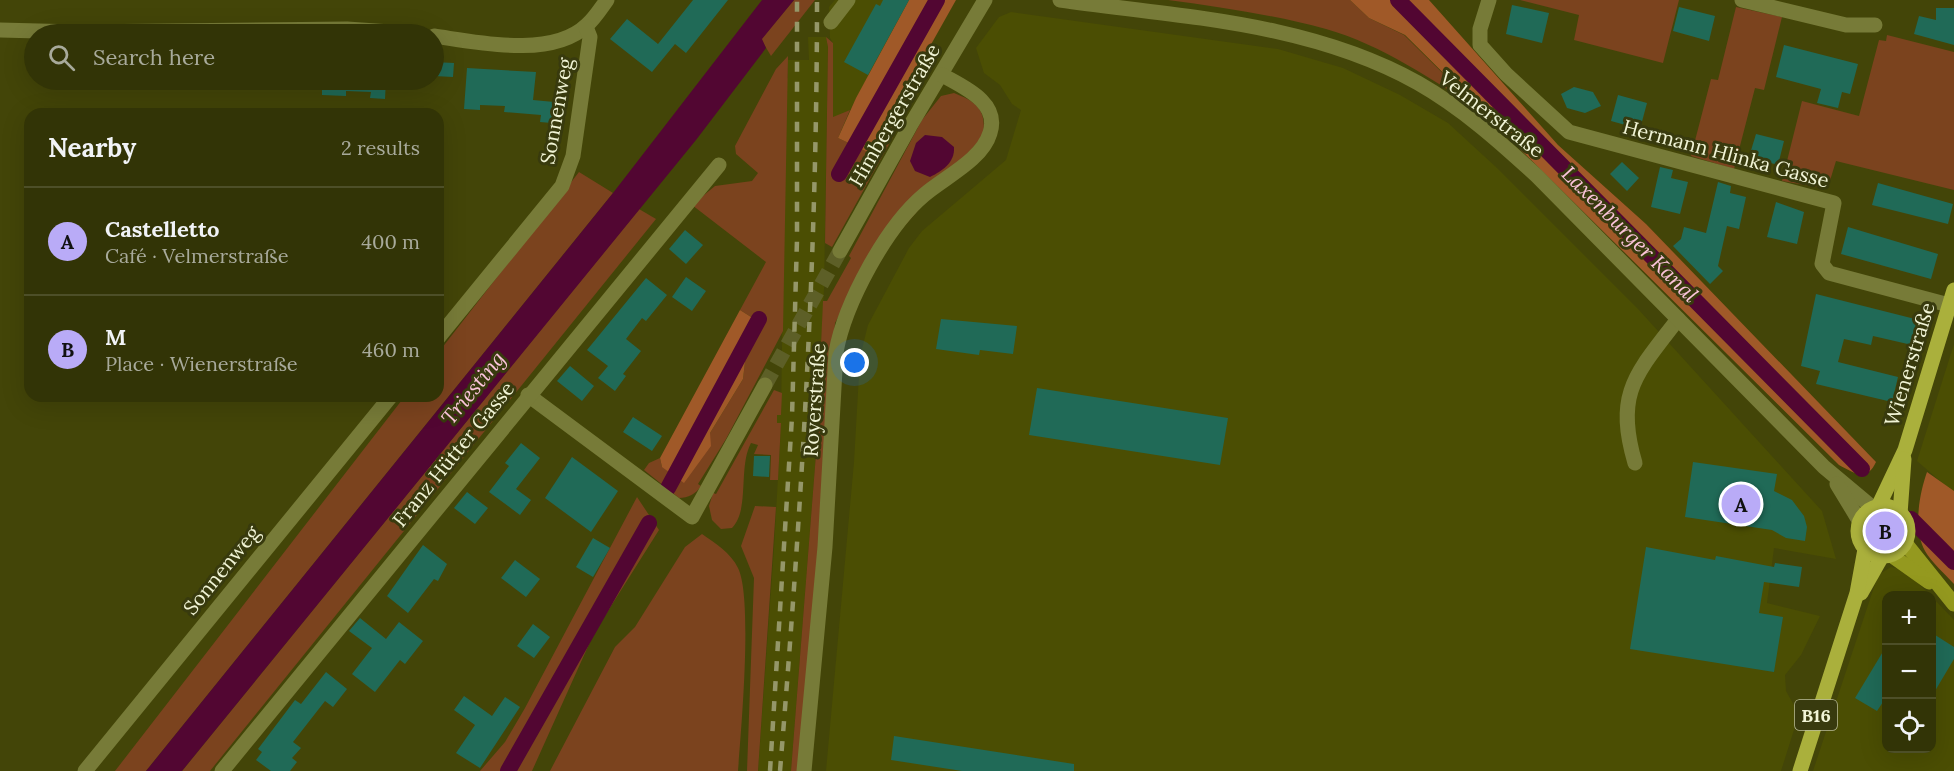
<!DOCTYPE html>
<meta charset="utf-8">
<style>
body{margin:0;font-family:Lora,serif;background:#3a3c10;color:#f1f3f6}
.controls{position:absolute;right:18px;bottom:18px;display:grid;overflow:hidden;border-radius:12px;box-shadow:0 6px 24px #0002}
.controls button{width:54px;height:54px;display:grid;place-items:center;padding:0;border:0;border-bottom:2px solid #4d4f28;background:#323406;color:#f1f3f6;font:30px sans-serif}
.you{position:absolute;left:855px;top:363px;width:21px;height:21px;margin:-15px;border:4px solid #fff;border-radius:50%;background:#1a73e8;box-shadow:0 0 0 9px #1a73e833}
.badge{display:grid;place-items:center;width:39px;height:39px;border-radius:50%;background:#b9abf7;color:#111;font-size:20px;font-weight:700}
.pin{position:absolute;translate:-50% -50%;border:3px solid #fff;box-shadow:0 2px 6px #0006}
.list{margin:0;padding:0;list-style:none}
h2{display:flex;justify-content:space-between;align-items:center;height:78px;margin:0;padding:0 24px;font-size:26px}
h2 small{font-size:20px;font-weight:400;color:#a8aa9b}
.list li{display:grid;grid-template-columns:39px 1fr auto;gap:18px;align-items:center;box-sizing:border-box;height:108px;padding:0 24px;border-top:2px solid #4d4f28}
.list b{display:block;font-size:22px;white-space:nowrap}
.list p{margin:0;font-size:20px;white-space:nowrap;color:#a8aa9b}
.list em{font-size:20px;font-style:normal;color:#a8aa9b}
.icon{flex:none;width:33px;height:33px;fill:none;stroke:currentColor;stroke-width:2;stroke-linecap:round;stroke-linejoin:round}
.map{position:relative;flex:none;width:1954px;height:771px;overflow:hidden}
.search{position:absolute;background:#323406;box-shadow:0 6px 24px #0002;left:24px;top:24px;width:420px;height:66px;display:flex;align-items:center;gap:15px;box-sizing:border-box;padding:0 21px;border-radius:33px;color:#a8aa9b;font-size:22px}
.panel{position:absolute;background:#323406;box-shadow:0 6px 24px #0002;left:24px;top:108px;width:420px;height:294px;border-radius:18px}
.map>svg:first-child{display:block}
</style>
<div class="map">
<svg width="1954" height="771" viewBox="0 0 1954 771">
<rect width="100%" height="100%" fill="#434508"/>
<!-- built -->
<g fill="#4b4e03">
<path d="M835,0H909L850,110L833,118V43L830,38L829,7Z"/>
<path d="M1011,12L1278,49L1343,68L1400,95L1448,123L1497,168L1638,309L1822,511L1836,559L1774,548L1767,603L1820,616L1801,655L1785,675L1786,691L1799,714L1781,771H826L854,462L860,357L868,325L909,248L922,231L1006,160L1021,110L1012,104L1000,85L984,73L976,48L999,17Z"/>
<path d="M808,37H826L828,47L824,289L816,454L791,771H758L774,548L781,424L776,423L777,415L781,414L786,78H788V60H809Z"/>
<path d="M1954,344V493L1917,461Z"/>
<path d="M1891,567L1905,570L1930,595L1886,596V748H1932V597L1954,620V771H1813L1878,575Z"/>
</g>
<!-- green -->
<g fill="#7b431e">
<path d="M794,0H815L771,56L761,39Z"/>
<path d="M1168,0H1350L1369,18L1404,35L1481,111C1433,80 1382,45 1326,29C1274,15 1221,7 1168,0Z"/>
<path d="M1520,0H1679L1663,63L1574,40L1579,15Z"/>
<path d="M1736,7L1782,17L1764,90L1755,88L1734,169L1691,156L1711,79L1718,80Z"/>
<path d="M1887,35L1954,52V190L1836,161L1828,187L1822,188L1782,181L1802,101L1859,116L1879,40L1886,41Z"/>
<path d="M826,37L833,43V117L850,110L838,138L871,153L913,77L923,83L832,247L825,243L828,47Z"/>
<path d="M788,56L783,331L726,439L698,484L701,486C696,494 688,498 679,498L644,470L649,463L660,458L662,467L710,433L743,379L746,353L759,322L740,310L766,262L692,205L715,186L752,181L758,173L736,154L735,146L776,69Z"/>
<path d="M954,93C977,102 987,110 983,136L858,279L835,323L823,502L800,771H791L816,454L823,301H827L851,258L849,256L922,120L941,96Z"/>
<path d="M579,172L613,193L146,771H115L405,396H438V353Z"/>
<path d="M639,209L656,219L210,771H182Z"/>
<path d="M774,390L782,393L781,415H777V423H781L778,480H770L771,455L754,454L758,445L751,443C738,467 750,510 732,528L721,529L712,520L709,506L713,493L716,494Z"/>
<path d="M637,497L659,530L594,633L532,771H480L505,742L525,708Z"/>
<path d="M755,506L776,507L758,771H747L754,578L741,546Z"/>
<path d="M702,534C715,543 731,553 738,568C753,598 741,732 738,771H550L615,647L635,627L685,547Z"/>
</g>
<!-- forest -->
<g fill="#a05928">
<path d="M909,0H956L870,153L838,138L856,98Z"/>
<path d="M1350,0H1429L1558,145L1646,224L1876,462C1867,482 1854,473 1839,465L1405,35L1369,18Z"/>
<path d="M740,310L759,322L746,353L743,379L710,433L711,446L684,483L662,467L660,458Z"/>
<path d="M1927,472L1954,491V584C1945,574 1932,563 1925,551C1913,529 1919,495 1927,472Z"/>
</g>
<!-- water -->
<g fill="#520632">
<path d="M762,0H794L762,39L766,48L696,140L182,771H146L613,193Z"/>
<path d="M925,135L942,137L954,147C955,163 942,171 930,177L915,171L910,161L916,143Z"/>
</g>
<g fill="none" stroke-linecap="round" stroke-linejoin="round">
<!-- canal -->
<g stroke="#520632" stroke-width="16">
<path d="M1398,0L1862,469"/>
<path d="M839,174L937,0"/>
<path d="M668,488L759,319"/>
<path d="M1911,519L1954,562"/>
<path d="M508,771L649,523"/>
</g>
</g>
<!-- building -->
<g fill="#206a57">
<path d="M693,0H728L686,53L675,44L652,72L610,39L627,19L658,44Z"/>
<path d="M883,0H909L868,75L844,62L876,4L880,6Z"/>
<path d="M1512,5L1549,13L1542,43L1506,34Z"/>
<path d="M1679,7L1715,16L1709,41L1673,31Z"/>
<path d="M1936,8H1954V45L1914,34L1919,16L1936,20Z"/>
<path d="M1784,45L1858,64L1850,94L1842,92L1838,108L1817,103L1821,89L1776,77Z"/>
<path d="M434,62L454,63L453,77L434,76Z"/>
<path d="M467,68L536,72L533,100L565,103L563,124L540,122L541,115L504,112L505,106L480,105V110L464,109Z"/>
<path d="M322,80H386L385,99L370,98L371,92L346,91V96L322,95Z"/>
<path d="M1574,87L1593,92L1601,106L1585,113L1567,108L1561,94Z"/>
<path d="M1618,95L1647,103L1640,129L1611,121Z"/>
<path d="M1756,134L1784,141L1778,165L1749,157Z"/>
<path d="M1622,162L1639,178L1627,191L1610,174Z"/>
<path d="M1660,167L1673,170L1671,178L1688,182L1680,214L1651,207Z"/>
<path d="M1718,182L1731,186L1730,193L1746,197L1739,229L1727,226L1718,266L1723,271L1710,284L1673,246L1681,239L1684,227L1706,233Z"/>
<path d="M1878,183L1953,204L1948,224L1872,205Z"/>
<path d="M1776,202L1804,212L1797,244L1767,237Z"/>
<path d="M1848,227L1938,254L1931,279L1841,254Z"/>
<path d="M685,230L703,245L686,264L669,249Z"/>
<path d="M686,277L706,291L692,311L672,297Z"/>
<path d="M646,278L667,295L646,321L642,318L626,339L641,351L623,374L626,376L615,391L598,378L608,366L587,350Z"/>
<path d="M1816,294L1919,320L1912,345L1873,336L1871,345L1844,339L1838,362L1898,377L1892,402L1816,384L1820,371L1801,366Z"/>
<path d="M941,319L1017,326L1013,354L980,350L979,355L936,349Z"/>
<path d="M570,366L594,386L582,401L557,381Z"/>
<path d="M1037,388L1228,418L1220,465L1029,435Z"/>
<path d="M633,417L662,436L652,451L623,432Z"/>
<path d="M521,443L540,458L516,489L531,500L520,515L489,492L509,466L505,463Z"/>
<path d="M754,456H770L769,477L753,476Z"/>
<path d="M572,457L618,491L591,532L545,498Z"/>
<path d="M1693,462L1777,474L1774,491L1792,500L1804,516L1807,527L1805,541L1786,538L1772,530L1685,517Z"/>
<path d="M467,492L488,508L475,524L454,508Z"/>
<path d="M593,538L610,548L593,577L576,567Z"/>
<path d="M423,545L447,564L438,581L434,579L408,613L387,596Z"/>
<path d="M1646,547L1715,560L1716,556L1774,567L1775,563L1802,567L1799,587L1764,582L1759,613L1783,617L1774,672L1630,649Z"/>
<path d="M515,560L540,579L526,597L501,578Z"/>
<path d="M360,618L386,639L399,622L423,641L405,664L400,660L375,692L352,674L372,648L349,631Z"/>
<path d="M533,624L550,637L534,658L517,646Z"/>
<path d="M1932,633L1954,647V659L1932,696Z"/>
<path d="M1887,645V696L1877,711L1855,698Z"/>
<path d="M326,672L347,689L333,707L325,701L293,742L301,748L292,758L297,762L290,771H271L256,760L262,752L258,749L295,700L301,704Z"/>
<path d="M464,696L492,716L505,697L520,707L480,768L456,753L475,725L454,710Z"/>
<path d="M894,736L1074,764V771H962L891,760Z"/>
</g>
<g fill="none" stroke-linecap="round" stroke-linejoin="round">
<!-- minor-tunnel -->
<path stroke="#5d5f27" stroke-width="15" stroke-dasharray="15 8" stroke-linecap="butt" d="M765,385L840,251"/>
<!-- minor -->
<g stroke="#777b38" stroke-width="15">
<path d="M1489,0L1480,29V45L1506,74L1569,132L1834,203L1822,264L1829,273L1949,305"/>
<path d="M1742,0L1846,25H1875"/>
<path d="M831,22L848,0"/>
<path d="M0,30L78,32L347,29L419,34"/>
<path d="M434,36C476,42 552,59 587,25C595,18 601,8 607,0"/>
<path d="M840,251L910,126L985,0"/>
<path d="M438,338L562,186L573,156L590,37L586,27"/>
<path d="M528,395L692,517L765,385"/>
<path d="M1635,463C1614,392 1637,373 1678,319"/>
<path d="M85,771L391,396"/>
<path d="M222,771L719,165"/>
<path d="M804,771L825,547L836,352C845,303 886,227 924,195C945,177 982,160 990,133C1000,102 963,87 942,75"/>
</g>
<!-- tertiary -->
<g stroke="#777b38" stroke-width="15">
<path d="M1060,0C1181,17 1309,22 1418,83C1462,108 1500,142 1537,176L1824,467L1873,508"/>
<path d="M1837,484L1860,522"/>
</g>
<!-- secondary -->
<g stroke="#94991f" stroke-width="15">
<path d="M1905,543L1954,604"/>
<path d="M1891,555L1929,582"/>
</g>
<!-- primary -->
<g stroke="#aab03c" stroke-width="15">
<circle cx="1883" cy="531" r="25"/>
<path d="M1878,507L1905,450L1954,290"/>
<path d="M1900,514L1904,459"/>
<path d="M1861,593L1882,556"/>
<path d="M1800,771L1857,593L1865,549"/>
</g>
<!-- rail -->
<g stroke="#959769" stroke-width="4.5" stroke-dasharray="10 10" stroke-linecap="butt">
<path d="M770,771L792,417L797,239V0"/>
<path d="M780,771C801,514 817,258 817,0"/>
</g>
</g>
<g text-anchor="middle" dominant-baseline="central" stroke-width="6" stroke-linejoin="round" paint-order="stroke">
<!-- shield labels -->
<rect fill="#383a0e" stroke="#babc9a" stroke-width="1.5" x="1795" y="700" width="42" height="30" rx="4.5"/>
<g font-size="18" font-weight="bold" fill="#f1f4d6">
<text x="1816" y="715">B16</text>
</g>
<!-- street labels -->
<g font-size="20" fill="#f1f4d6" stroke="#383a0e">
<text transform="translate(556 111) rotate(-80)">Sonnenweg</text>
<text transform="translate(1492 114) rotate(38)">Velmerstraße</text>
<text transform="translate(894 115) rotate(-60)">Himbergerstraße</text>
<text transform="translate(1726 153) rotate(15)">Hermann Hlinka Gasse</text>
<text transform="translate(1909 364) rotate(-73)">Wienerstraße</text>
<text transform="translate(814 400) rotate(-86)">Royerstraße</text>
<text transform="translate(453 454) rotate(-51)">Franz Hütter Gasse</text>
<text transform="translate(221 570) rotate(-51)">Sonnenweg</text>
</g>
<!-- water labels -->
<g font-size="21" font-style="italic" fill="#fbc4db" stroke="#383a0e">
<text transform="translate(1630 234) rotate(45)">Laxenburger Kanal</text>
<text transform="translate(473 388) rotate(-51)">Triesting</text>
</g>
</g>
</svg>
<div class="controls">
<button>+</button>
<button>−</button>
<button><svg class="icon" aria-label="locate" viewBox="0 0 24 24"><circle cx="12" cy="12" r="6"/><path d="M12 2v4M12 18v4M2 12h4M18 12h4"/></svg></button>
</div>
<div class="you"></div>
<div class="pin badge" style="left:1741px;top:504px">A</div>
<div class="pin badge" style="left:1885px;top:531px">B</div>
<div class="search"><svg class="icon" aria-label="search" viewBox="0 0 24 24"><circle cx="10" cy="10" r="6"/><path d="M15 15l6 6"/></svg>Search here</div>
<section class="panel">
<h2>Nearby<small>2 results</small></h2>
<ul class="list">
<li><span class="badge">A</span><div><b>Castelletto</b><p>Café · Velmerstraße</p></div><em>400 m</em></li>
<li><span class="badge">B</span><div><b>M</b><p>Place · Wienerstraße</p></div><em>460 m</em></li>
</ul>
</section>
</div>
